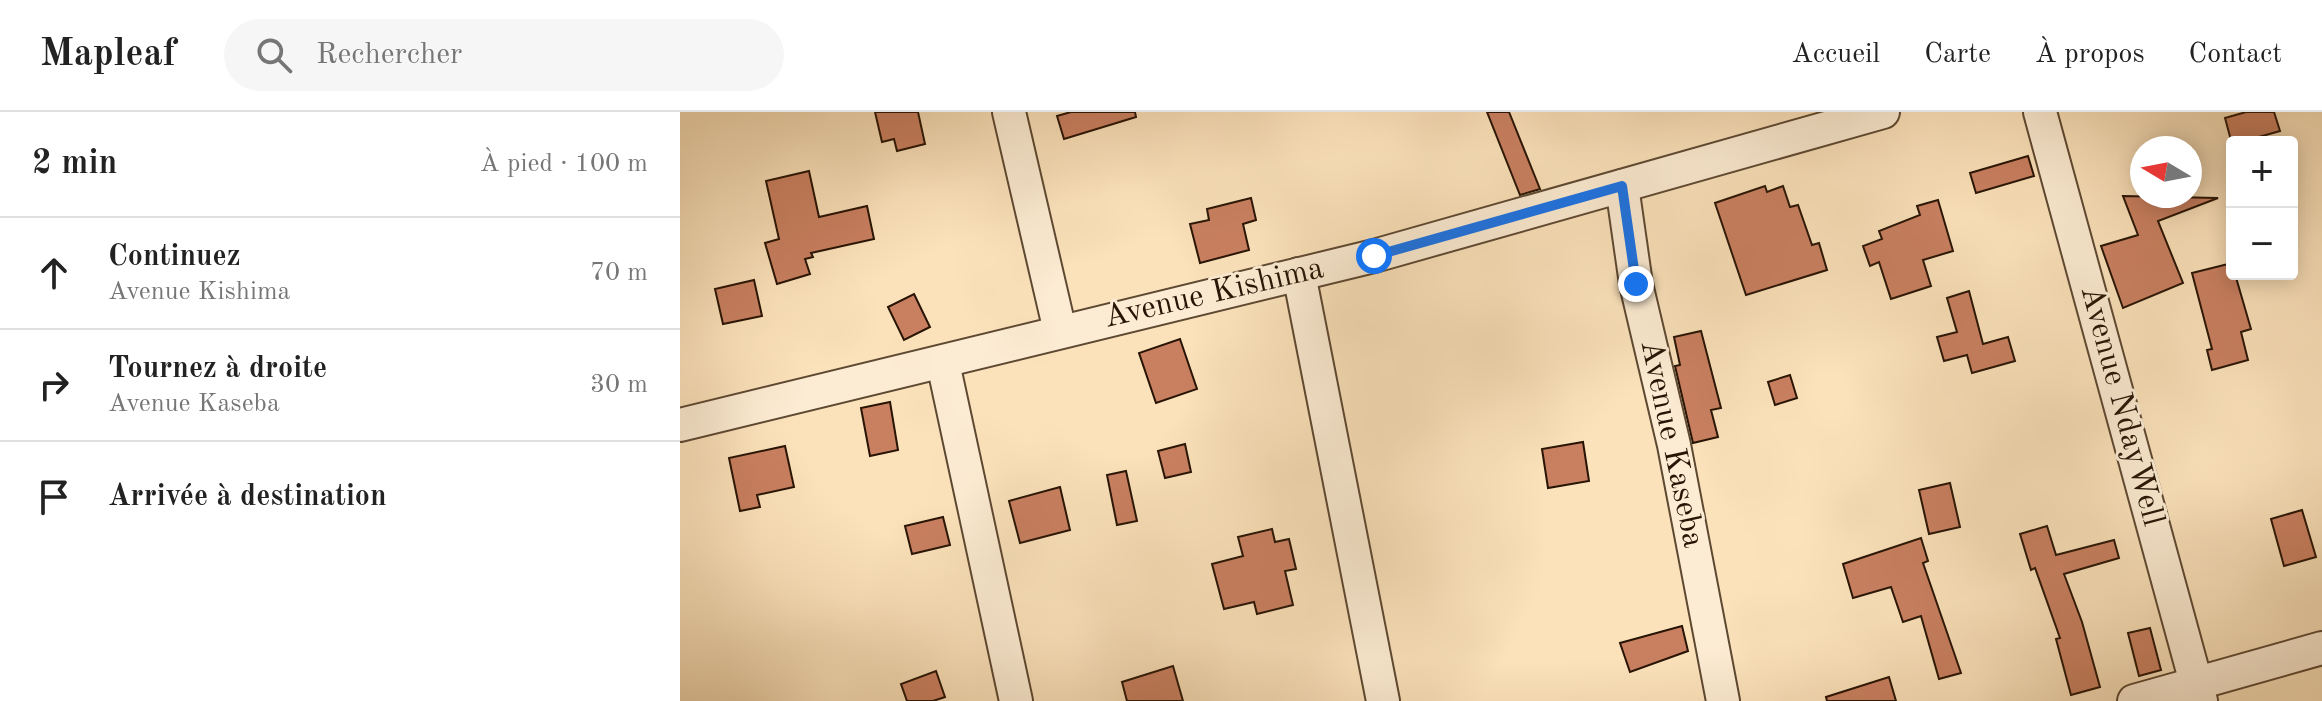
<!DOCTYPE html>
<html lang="fr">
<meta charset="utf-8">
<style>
body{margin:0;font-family:"Old Standard TT",serif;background:#f6f6f6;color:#222}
.controls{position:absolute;right:24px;top:24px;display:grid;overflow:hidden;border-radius:8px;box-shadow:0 4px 20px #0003}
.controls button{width:72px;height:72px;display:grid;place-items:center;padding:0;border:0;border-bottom:2px solid #e0e0e0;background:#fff;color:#222;font:40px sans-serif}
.compass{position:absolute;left:1450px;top:24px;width:72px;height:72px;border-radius:50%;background:#fff;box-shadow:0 4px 20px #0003;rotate:280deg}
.stop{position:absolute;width:24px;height:24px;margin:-18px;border:6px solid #1a73e8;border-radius:50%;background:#fff}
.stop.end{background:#1a73e8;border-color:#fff;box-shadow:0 2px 8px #0008}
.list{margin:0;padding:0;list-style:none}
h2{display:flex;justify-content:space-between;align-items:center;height:104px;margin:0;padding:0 32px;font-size:34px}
h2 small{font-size:26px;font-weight:400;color:#767676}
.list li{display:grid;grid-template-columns:52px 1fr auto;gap:24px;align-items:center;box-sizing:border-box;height:112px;padding:0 32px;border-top:2px solid #e0e0e0}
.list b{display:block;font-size:30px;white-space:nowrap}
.list p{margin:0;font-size:26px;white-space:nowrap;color:#767676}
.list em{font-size:26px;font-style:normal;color:#767676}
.icon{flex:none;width:44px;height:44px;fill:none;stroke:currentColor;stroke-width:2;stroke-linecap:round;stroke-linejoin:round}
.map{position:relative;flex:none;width:1642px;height:589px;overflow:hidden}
header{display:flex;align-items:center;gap:48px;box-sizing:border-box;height:112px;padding:0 40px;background:#fff;border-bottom:2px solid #e0e0e0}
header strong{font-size:38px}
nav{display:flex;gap:44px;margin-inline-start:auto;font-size:28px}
.search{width:560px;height:72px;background:#f6f6f6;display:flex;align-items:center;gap:20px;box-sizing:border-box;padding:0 28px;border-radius:44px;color:#767676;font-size:30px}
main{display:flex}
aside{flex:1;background:#fff}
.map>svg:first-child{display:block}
</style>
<header>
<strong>Mapleaf</strong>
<div class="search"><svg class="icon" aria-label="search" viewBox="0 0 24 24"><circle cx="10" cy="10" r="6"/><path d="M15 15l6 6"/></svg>Rechercher</div>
<nav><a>Accueil</a><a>Carte</a><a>À propos</a><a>Contact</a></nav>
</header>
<main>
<aside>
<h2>2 min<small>À pied · 100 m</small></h2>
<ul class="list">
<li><svg class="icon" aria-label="ahead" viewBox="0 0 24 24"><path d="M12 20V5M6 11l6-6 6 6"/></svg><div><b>Continuez</b><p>Avenue Kishima</p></div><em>70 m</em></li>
<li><svg class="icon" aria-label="right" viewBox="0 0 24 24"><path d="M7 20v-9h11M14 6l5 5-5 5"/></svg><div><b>Tournez à droite</b><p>Avenue Kaseba</p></div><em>30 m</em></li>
<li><svg class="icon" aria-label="arrive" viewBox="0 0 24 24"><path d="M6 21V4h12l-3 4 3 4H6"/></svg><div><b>Arrivée à destination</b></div></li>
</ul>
</aside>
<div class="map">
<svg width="1642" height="589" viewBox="0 0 1642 589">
<rect width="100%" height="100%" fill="#fbe2bb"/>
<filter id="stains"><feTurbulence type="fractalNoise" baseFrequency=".0025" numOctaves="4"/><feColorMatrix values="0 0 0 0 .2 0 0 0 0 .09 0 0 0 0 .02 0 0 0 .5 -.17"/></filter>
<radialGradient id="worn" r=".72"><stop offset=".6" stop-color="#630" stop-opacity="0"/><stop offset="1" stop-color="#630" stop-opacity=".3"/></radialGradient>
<!-- building -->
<g fill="#c98061" stroke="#281405" stroke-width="2">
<path d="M195,0H238L245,32L217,39L214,27L202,30Z"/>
<path d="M391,0H455L456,5L384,27L377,4Z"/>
<path d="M807,0H829L860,77L840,83Z"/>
<path d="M1566,0H1594L1600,19L1561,30H1552V32L1545,6Z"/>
<path d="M1348,44L1354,64L1296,81L1290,61Z"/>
<path d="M129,59L139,105L187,94L194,127L131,141L133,145L125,147L130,162L97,172L85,131L99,127L86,69Z"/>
<path d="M1085,74L1087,80L1103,74L1110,95L1118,93L1132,133L1139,131L1147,158L1066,183L1035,91Z"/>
<path d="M1443,84L1538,86L1478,109L1503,171L1443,196L1421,134L1458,123Z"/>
<path d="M571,86L576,108L563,112L569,138L520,151L510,112L529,108L527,97Z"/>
<path d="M1258,88L1273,139L1243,148L1251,174L1211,187L1199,150L1190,154L1183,134L1202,127L1199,119L1240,103L1237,94Z"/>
<path d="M1552,151V162H1555L1571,217L1561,220L1568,248L1532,258L1527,238L1532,237L1512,161Z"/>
<path d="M74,168L82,204L43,212L35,177Z"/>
<path d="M1289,179L1303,232L1328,225L1335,249L1292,261L1287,243L1264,249L1257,225L1277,220L1267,186Z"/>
<path d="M234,182L250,215L224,228L208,195Z"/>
<path d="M1021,219L1041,296L1031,298L1038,325L1013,331L995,254L1000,253L994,225Z"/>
<path d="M500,227L517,277L476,291L459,241Z"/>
<path d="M1110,263L1117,286L1095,293L1088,270Z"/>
<path d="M210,290L218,338L190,344L181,296Z"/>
<path d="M903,330L909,369L868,376L862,337Z"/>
<path d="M505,332L511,360L485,366L478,339Z"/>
<path d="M105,334L114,375L77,383L80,395L60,399L49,346Z"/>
<path d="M446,359L457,409L437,413L427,363Z"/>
<path d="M1270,371L1280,415L1249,422L1239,378Z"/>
<path d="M380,375L390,418L340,431L329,389Z"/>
<path d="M1622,398L1636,445L1604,454L1591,407Z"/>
<path d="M263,405L270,433L232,442L225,414Z"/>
<path d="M1367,414L1376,443L1434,428L1439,446L1384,462L1402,510L1420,575L1391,583L1376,527L1380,526L1355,456L1351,458L1340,422Z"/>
<path d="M592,417L595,430L609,427L616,457L605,459L613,493L577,502L574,490L544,497L532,452L563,444L558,425Z"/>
<path d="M1241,426L1248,449L1243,451L1281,561L1259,567L1241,504L1223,510L1211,475L1173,486L1163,452Z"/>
<path d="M1002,514L1008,539L950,560L940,531Z"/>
<path d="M1470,516L1481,558L1459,564L1448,521Z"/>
<path d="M493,554L503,589H447L442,570Z"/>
<path d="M256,559L265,585L253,589H227L221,572Z"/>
<path d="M1209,565L1216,589H1147L1146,585Z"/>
</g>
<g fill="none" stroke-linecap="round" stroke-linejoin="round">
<defs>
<g id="minor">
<path d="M329,0L380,219"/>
<path d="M1360,0L1521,589"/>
<path d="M942,74L956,172L994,333L1043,589"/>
<path d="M619,162L703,589"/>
<path d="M263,251L336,589"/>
<path d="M0,313L694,144L1203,0"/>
<path d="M1454,589L1642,536"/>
</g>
</defs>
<!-- minor casing -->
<use href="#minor" stroke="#5d4832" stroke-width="36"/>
<!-- minor -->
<use href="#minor" stroke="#fcecd3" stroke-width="32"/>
</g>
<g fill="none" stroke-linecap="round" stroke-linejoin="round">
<!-- route -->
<path stroke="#1a73e8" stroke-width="10" d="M694,144L942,74L956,172"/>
</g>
<g text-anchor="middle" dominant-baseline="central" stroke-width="6" stroke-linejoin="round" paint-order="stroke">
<!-- street labels -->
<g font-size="32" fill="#281405" stroke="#fcecd3">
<text transform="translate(534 182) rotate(-13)">Avenue Kishima</text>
<text transform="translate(1441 294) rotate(75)">Avenue NdayWell</text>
<text transform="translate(991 332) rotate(78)">Avenue Kaseba</text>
</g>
</g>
<rect width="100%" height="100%" filter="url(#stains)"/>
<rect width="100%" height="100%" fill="url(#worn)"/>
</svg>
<div class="controls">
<button>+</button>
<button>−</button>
</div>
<svg class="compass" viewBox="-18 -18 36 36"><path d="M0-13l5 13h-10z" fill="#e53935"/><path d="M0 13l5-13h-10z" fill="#767676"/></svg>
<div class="stop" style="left:694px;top:144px"></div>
<div class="stop end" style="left:956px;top:172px"></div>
</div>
</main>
